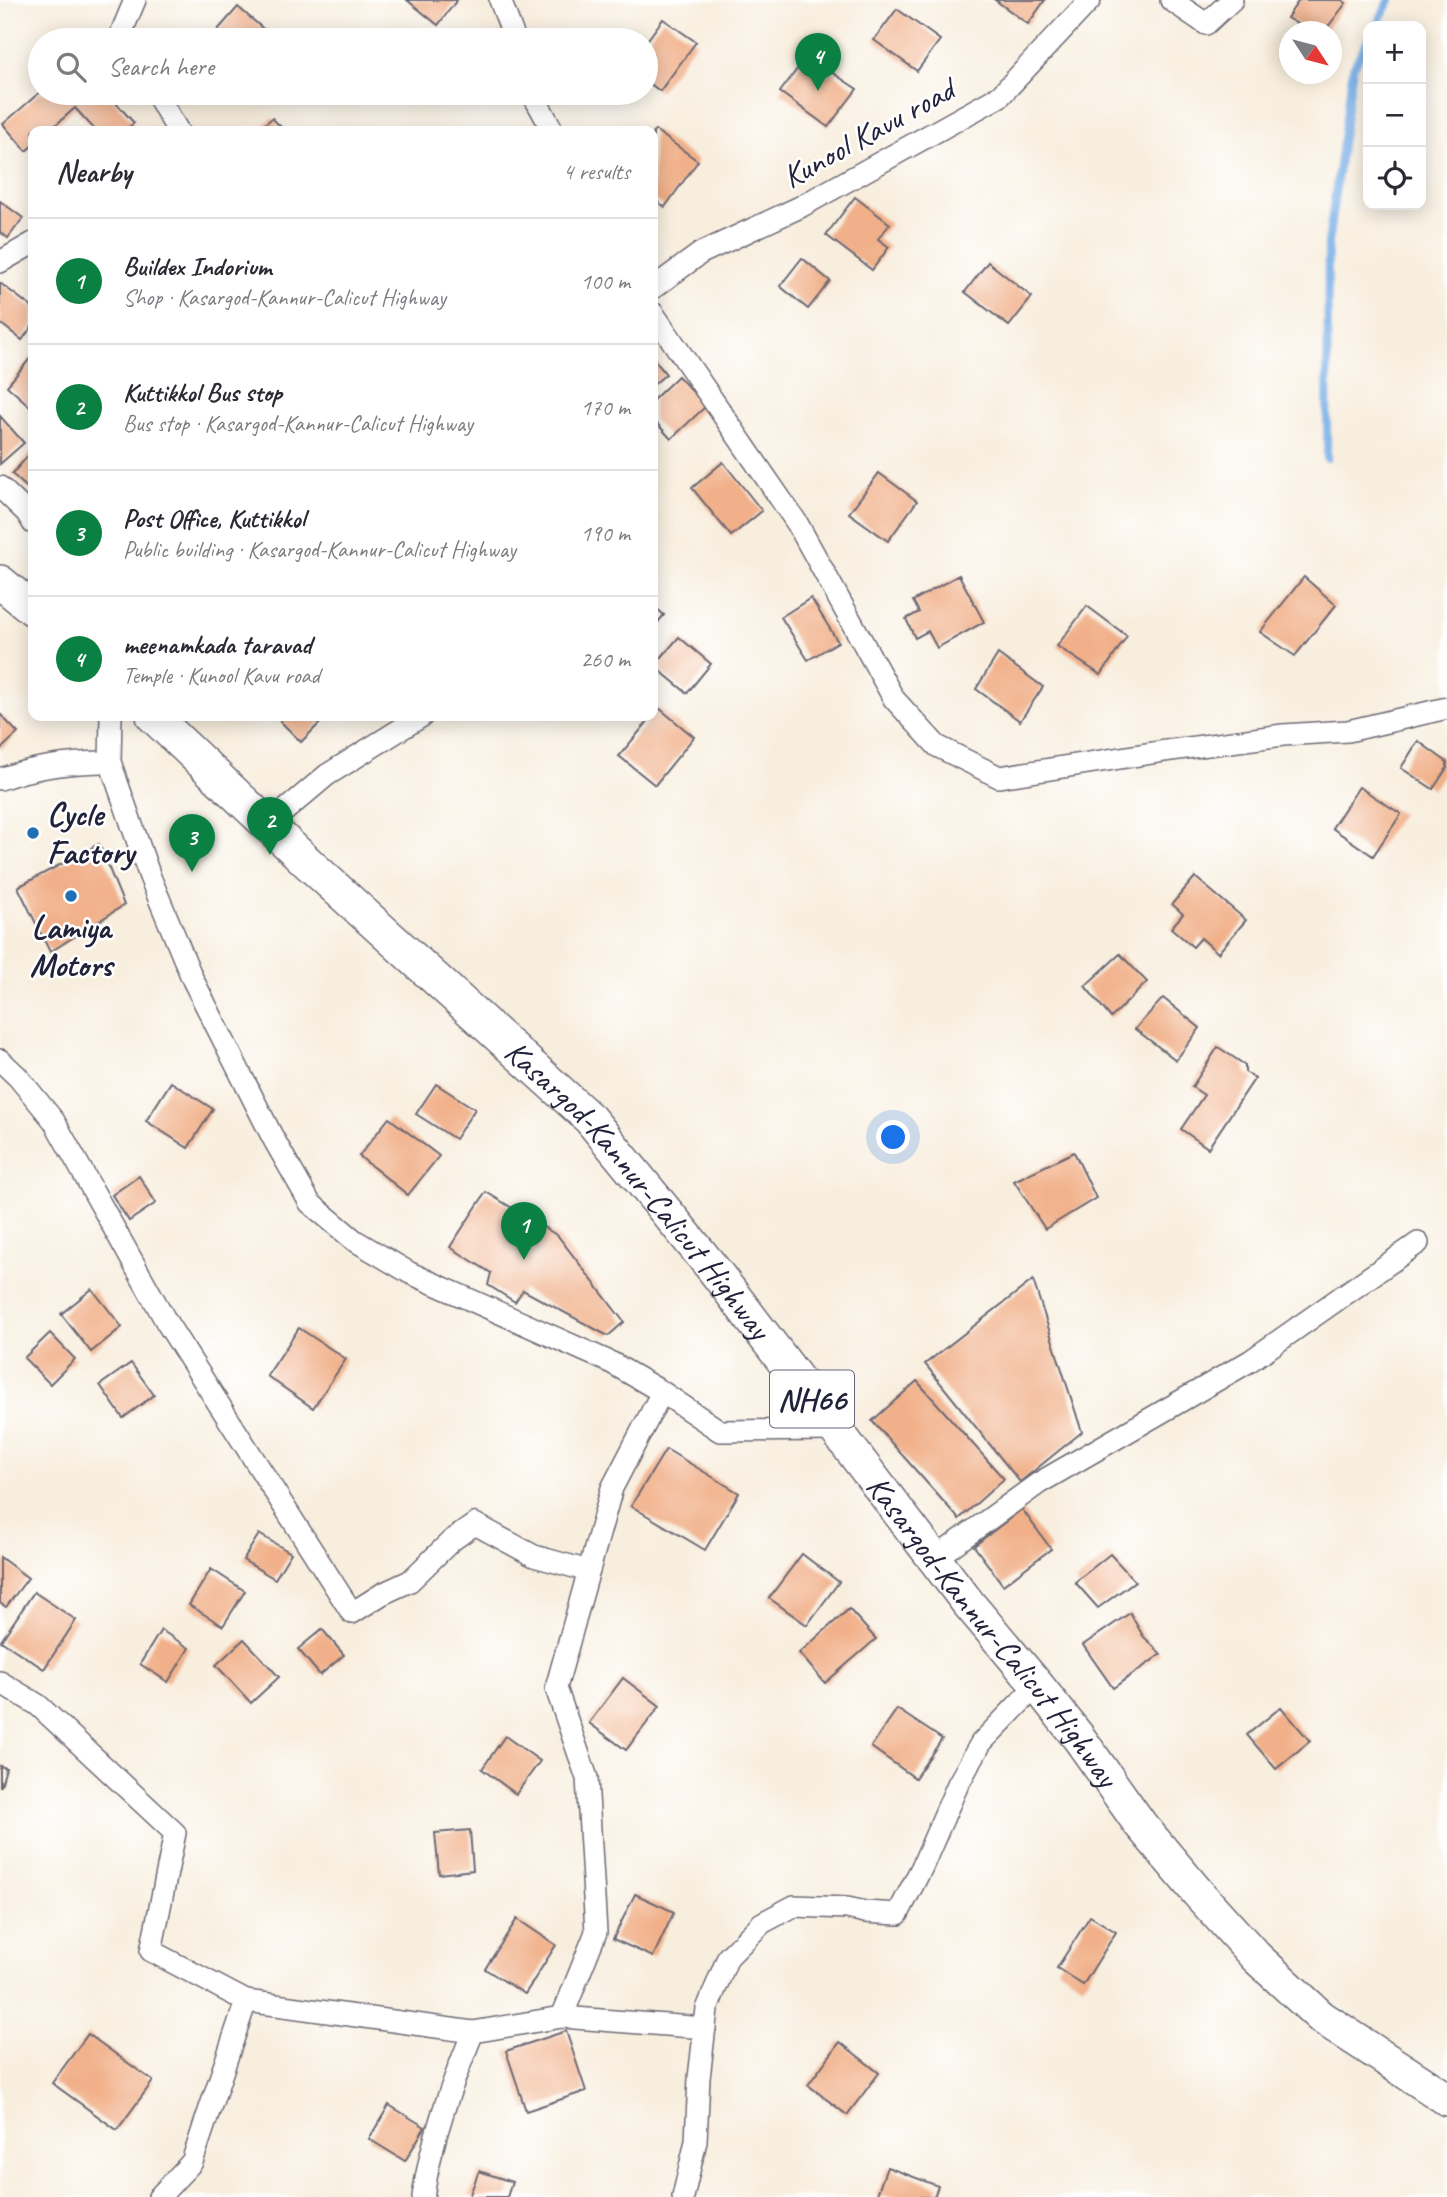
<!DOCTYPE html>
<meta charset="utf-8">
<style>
body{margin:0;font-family:Caveat,sans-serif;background:#f7f7f7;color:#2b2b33}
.controls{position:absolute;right:21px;top:21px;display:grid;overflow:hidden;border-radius:14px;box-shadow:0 4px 18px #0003}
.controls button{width:63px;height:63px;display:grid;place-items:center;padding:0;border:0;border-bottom:2px solid #e1e1e2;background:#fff;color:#2b2b33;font:35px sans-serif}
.compass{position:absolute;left:1279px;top:21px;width:63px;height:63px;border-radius:50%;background:#fff;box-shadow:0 4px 18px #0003;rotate:126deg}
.you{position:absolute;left:894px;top:1138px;width:24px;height:24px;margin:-18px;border:5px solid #fff;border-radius:50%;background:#1a73e8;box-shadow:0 0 0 10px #1a73e833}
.badge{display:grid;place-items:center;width:46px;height:46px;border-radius:50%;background:#0b8043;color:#fff;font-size:23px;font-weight:700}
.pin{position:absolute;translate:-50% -58px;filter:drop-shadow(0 2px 4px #0008)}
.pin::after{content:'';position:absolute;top:37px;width:24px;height:21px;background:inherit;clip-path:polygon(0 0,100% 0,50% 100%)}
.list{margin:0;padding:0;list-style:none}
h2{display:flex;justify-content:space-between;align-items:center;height:91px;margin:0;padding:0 28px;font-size:30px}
h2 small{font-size:23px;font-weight:400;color:#7c7c81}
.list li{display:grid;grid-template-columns:46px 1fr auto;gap:21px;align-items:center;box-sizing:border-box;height:126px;padding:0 28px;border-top:2px solid #e1e1e2}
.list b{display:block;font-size:26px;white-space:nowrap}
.list p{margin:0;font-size:23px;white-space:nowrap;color:#7c7c81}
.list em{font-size:23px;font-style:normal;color:#7c7c81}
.icon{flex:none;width:38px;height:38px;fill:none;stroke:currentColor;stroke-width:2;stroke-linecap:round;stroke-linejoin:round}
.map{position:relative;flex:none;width:1447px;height:2197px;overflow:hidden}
.search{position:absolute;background:#fff;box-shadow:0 4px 18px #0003;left:28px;top:28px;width:630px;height:77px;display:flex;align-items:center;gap:18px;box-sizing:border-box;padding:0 24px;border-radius:38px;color:#7c7c81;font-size:26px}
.panel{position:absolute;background:#fff;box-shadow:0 4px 18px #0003;left:28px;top:126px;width:630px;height:595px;border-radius:14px}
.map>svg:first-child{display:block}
</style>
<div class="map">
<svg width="1447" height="2197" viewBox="0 0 1447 2197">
<rect width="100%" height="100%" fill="#fff"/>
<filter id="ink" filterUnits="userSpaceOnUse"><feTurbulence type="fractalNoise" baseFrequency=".0143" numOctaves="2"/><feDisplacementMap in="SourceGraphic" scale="14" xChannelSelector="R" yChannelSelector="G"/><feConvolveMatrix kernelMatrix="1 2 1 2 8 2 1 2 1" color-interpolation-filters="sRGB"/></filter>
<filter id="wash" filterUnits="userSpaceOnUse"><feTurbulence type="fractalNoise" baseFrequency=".00686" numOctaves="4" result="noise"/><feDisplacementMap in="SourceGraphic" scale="28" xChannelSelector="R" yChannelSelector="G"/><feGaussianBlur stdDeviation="1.57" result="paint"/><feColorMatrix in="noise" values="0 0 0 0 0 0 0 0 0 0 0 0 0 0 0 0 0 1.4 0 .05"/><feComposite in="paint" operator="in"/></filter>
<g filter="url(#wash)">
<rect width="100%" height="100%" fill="#f8eede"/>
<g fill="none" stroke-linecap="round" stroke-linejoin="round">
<!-- stream -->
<g stroke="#77aee6" stroke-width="8">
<path d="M1376,26L1390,0"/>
<path d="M1327,458L1328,243L1353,68L1368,40"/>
</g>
</g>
<g id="blocks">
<!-- building -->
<g fill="#f1b089">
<path d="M407,0H457L438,25Z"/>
<path d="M995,0H1045L1028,24Z"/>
<path d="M1299,0H1342L1346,3L1324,32H1320L1303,27L1287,18Z"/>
<path d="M238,7L276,40H209Z"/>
<path d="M897,9L940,40L917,71L874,40Z"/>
<path d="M663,19L696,42L660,91L646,81V42Z"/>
<path d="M807,56L857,89L828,127L780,92Z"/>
<path d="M39,93H107L134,123L124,131H96L75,108L49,131H33V145L26,151L3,124Z"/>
<path d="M272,118L285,131H257Z"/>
<path d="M655,130L698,161L665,207L653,199V133Z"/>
<path d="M855,197L890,224L878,239L889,247L872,270L826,235Z"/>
<path d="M0,201L23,218L8,238L0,232Z"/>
<path d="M802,258L830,281L808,309L780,286Z"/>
<path d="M988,262L1032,297L1009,326L965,292Z"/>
<path d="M0,283L33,308V325L22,340L0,323Z"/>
<path d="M33,355V409L7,386Z"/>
<path d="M653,358L666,374L653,385Z"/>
<path d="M678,376L706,406L671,439L653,419V400Z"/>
<path d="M0,416L24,443L0,464Z"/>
<path d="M33,450V493L12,474Z"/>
<path d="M723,462L762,511L731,536L692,488Z"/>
<path d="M879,473L917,501L888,541L849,513Z"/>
<path d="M959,575L984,622L937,648L928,631L915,638L906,619L919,612L913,601Z"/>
<path d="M1304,577L1336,605L1295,656L1260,632Z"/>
<path d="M811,598L838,642L808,660L781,617Z"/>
<path d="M653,605L664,615L653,628Z"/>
<path d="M1087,606L1127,636L1101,675L1057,646Z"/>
<path d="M679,637L711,664L687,693L654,666Z"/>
<path d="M998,654L1043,687L1020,721L976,689Z"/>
<path d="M659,708L694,737L655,785L619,756Z"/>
<path d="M0,714L18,733L0,750Z"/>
<path d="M286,716H327L301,742L280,721Z"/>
<path d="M1418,741L1447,762V768L1433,789L1401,768Z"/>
<path d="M1359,787L1401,814L1373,856L1332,828Z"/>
<path d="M99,844L124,905L50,952L18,887Z"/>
<path d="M1195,877L1246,920L1218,953L1201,938L1193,947L1171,928L1183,914L1172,904Z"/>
<path d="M1120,954L1147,982L1111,1018L1085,986Z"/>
<path d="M1163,998L1200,1028L1176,1060L1135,1029Z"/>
<path d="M1218,1047L1245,1065V1072L1255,1078L1208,1148L1181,1129L1204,1095L1192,1087Z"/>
<path d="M171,1082L213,1109L188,1148L146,1121Z"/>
<path d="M436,1084L475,1109L455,1139L416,1114Z"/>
<path d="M389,1118L439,1156L408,1195L359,1156Z"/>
<path d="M1074,1152L1096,1198L1045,1229L1014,1181Z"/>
<path d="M139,1176L156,1203L129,1221L112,1195Z"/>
<path d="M486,1192L558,1236L624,1322L608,1336L523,1290L515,1302L488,1285L491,1273L450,1247Z"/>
<path d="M1033,1280L1082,1432L1020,1482L925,1364Z"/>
<path d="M92,1289L122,1327L91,1352L61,1314Z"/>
<path d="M299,1328L346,1359L313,1408L267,1376Z"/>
<path d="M50,1333L75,1359L50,1384L24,1358Z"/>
<path d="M131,1363L154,1395L123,1418L100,1385Z"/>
<path d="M917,1381L1004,1479L959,1519L872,1421Z"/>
<path d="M666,1449L739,1493L705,1550L631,1506Z"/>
<path d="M1022,1509L1051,1549L1003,1585L974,1546Z"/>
<path d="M259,1534L291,1553L275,1579L243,1560Z"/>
<path d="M802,1554L839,1582L807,1625L769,1598Z"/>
<path d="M1110,1554L1135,1581L1098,1608L1075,1582Z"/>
<path d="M0,1557L28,1578L6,1607L0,1603Z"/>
<path d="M211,1569L245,1591L223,1626L189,1605Z"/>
<path d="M34,1592L76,1620L44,1669L1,1641Z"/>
<path d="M849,1609L876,1639L825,1683L799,1653Z"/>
<path d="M1130,1613L1143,1636L1161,1654L1113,1688L1083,1645Z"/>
<path d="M322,1629L344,1655L320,1675L298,1649Z"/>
<path d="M161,1630L189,1648L168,1682L140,1664Z"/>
<path d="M244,1639L279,1677L251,1703L216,1665Z"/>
<path d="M623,1678L660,1706L626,1750L589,1723Z"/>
<path d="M1281,1707L1310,1741L1276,1769L1247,1735Z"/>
<path d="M897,1709L942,1739L915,1778L871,1747Z"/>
<path d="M505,1736L540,1761L516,1794L482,1769Z"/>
<path d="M0,1766L6,1768L1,1786H0Z"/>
<path d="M470,1830L473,1870L439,1874L435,1833Z"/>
<path d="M635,1894L674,1912L653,1957L613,1939Z"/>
<path d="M1090,1916L1116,1932L1083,1985L1057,1968Z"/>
<path d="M517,1919L556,1945L525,1994L485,1969Z"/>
<path d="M566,2031L586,2091L526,2111L506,2051Z"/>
<path d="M88,2034L153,2081L117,2130L52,2083Z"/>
<path d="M840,2042L879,2073L847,2115L808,2085Z"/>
<path d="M389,2105L425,2127L405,2161L369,2139Z"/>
<path d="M887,2167L938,2186L934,2197H876Z"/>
<path d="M479,2171L512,2182L507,2197H469Z"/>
</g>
</g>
</g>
<g filter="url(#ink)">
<use href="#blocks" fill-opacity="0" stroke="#6d6974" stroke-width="2"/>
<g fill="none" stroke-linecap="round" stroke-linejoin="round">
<defs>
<g id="minor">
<path d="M500,0L515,40"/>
<path d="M1171,0L1206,24L1232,0"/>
<path d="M126,40L122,31L135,0"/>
<path d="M156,93L178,131"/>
<path d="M532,93L553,131"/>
<path d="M0,262L33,243"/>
<path d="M653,288L701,253L800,207L1000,96L1090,0"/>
<path d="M653,313L797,523L894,699L937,746L999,777L1165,751L1283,735L1348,731L1447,708"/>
<path d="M0,487L27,513L33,523"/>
<path d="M111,716L110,762L150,877L193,980L273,1138L310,1203L354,1240L410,1273L612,1363L662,1392"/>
<path d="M0,779C36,766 72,762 110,762"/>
<path d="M269,824L327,775L422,716"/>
<path d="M0,1060L18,1077L54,1121L167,1323L352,1613L382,1594L410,1581L451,1541L475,1524L534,1556L589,1571"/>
<path d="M934,1559L1039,1483L1250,1361L1418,1243"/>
<path d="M0,1682L38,1705L175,1833L151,1951L246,2001L473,2032L562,2017L596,1932L587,1778L556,1688L612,1488L662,1392L720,1431L834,1430"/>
<path d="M562,2017L705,2028"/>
<path d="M159,2197L192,2162L246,2001"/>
<path d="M423,2197C431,2139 451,2086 473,2032"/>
<path d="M683,2197L696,2141L699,2078L707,2009L728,1957L762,1923L794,1906L847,1908L865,1912L898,1914L922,1867L958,1784L981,1743L1037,1685"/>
</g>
<g id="trunk">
<path d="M0,582L33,609"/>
<path id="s1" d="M153,716L307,862L590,1119L714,1270L968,1603L1037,1685L1079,1738L1140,1824L1198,1893L1256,1957L1321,2017L1447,2099"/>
</g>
</defs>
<!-- minor casing -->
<use href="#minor" stroke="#6d6974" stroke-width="24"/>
<!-- trunk casing -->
<use href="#trunk" stroke="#6d6974" stroke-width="36"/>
<!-- minor -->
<use href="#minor" stroke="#fff" stroke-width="21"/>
<!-- trunk -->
<use href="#trunk" stroke="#fff" stroke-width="33"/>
</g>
</g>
<!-- markers -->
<g fill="#1f6fb2" stroke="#fff" stroke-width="2.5">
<circle cx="33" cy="833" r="7"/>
<circle cx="71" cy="896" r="7"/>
</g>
<g text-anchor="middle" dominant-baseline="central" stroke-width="5" stroke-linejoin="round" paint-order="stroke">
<!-- shield labels -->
<rect fill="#fff" stroke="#646476" stroke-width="2" x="770" y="1370.5" width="84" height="57" rx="5"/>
<g font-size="32" font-weight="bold" fill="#22223b">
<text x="812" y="1399">NH66</text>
</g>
<!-- street labels -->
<g font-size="33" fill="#22223b" stroke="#fff">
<text transform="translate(868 133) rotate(-29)">Kunool Kavu road</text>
<text stroke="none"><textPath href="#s1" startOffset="679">Kasargod-Kannur-Calicut Highway</textPath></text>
<text stroke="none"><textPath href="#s1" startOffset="1246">Kasargod-Kannur-Calicut Highway</textPath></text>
</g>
<!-- poi labels -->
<g font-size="33" font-weight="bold" fill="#22223b" stroke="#fff" text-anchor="start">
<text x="47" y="814">Cycle<tspan x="47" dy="38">Factory</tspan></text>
<text x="71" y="927" text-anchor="middle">Lamiya<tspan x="71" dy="38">Motors</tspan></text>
</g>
</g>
</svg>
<div class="controls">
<button>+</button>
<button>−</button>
<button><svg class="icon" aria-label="locate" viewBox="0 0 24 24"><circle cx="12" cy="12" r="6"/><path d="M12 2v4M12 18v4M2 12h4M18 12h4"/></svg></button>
</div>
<svg class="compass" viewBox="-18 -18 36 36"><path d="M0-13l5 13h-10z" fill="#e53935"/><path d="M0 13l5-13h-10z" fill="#7c7c81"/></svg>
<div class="you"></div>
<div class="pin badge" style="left:524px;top:1260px">1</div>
<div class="pin badge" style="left:270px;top:855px">2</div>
<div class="pin badge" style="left:192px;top:872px">3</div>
<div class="pin badge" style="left:818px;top:91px">4</div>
<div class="search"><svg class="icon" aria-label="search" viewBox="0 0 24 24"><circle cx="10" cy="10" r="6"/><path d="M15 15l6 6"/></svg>Search here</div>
<section class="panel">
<h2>Nearby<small>4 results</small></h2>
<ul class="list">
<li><span class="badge">1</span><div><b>Buildex Indorium</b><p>Shop · Kasargod-Kannur-Calicut Highway</p></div><em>100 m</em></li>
<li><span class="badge">2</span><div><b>Kuttikkol Bus stop</b><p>Bus stop · Kasargod-Kannur-Calicut Highway</p></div><em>170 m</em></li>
<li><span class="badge">3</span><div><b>Post Office, Kuttikkol</b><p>Public building · Kasargod-Kannur-Calicut Highway</p></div><em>190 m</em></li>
<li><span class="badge">4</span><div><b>meenamkada taravad</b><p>Temple · Kunool Kavu road</p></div><em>260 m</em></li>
</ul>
</section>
</div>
